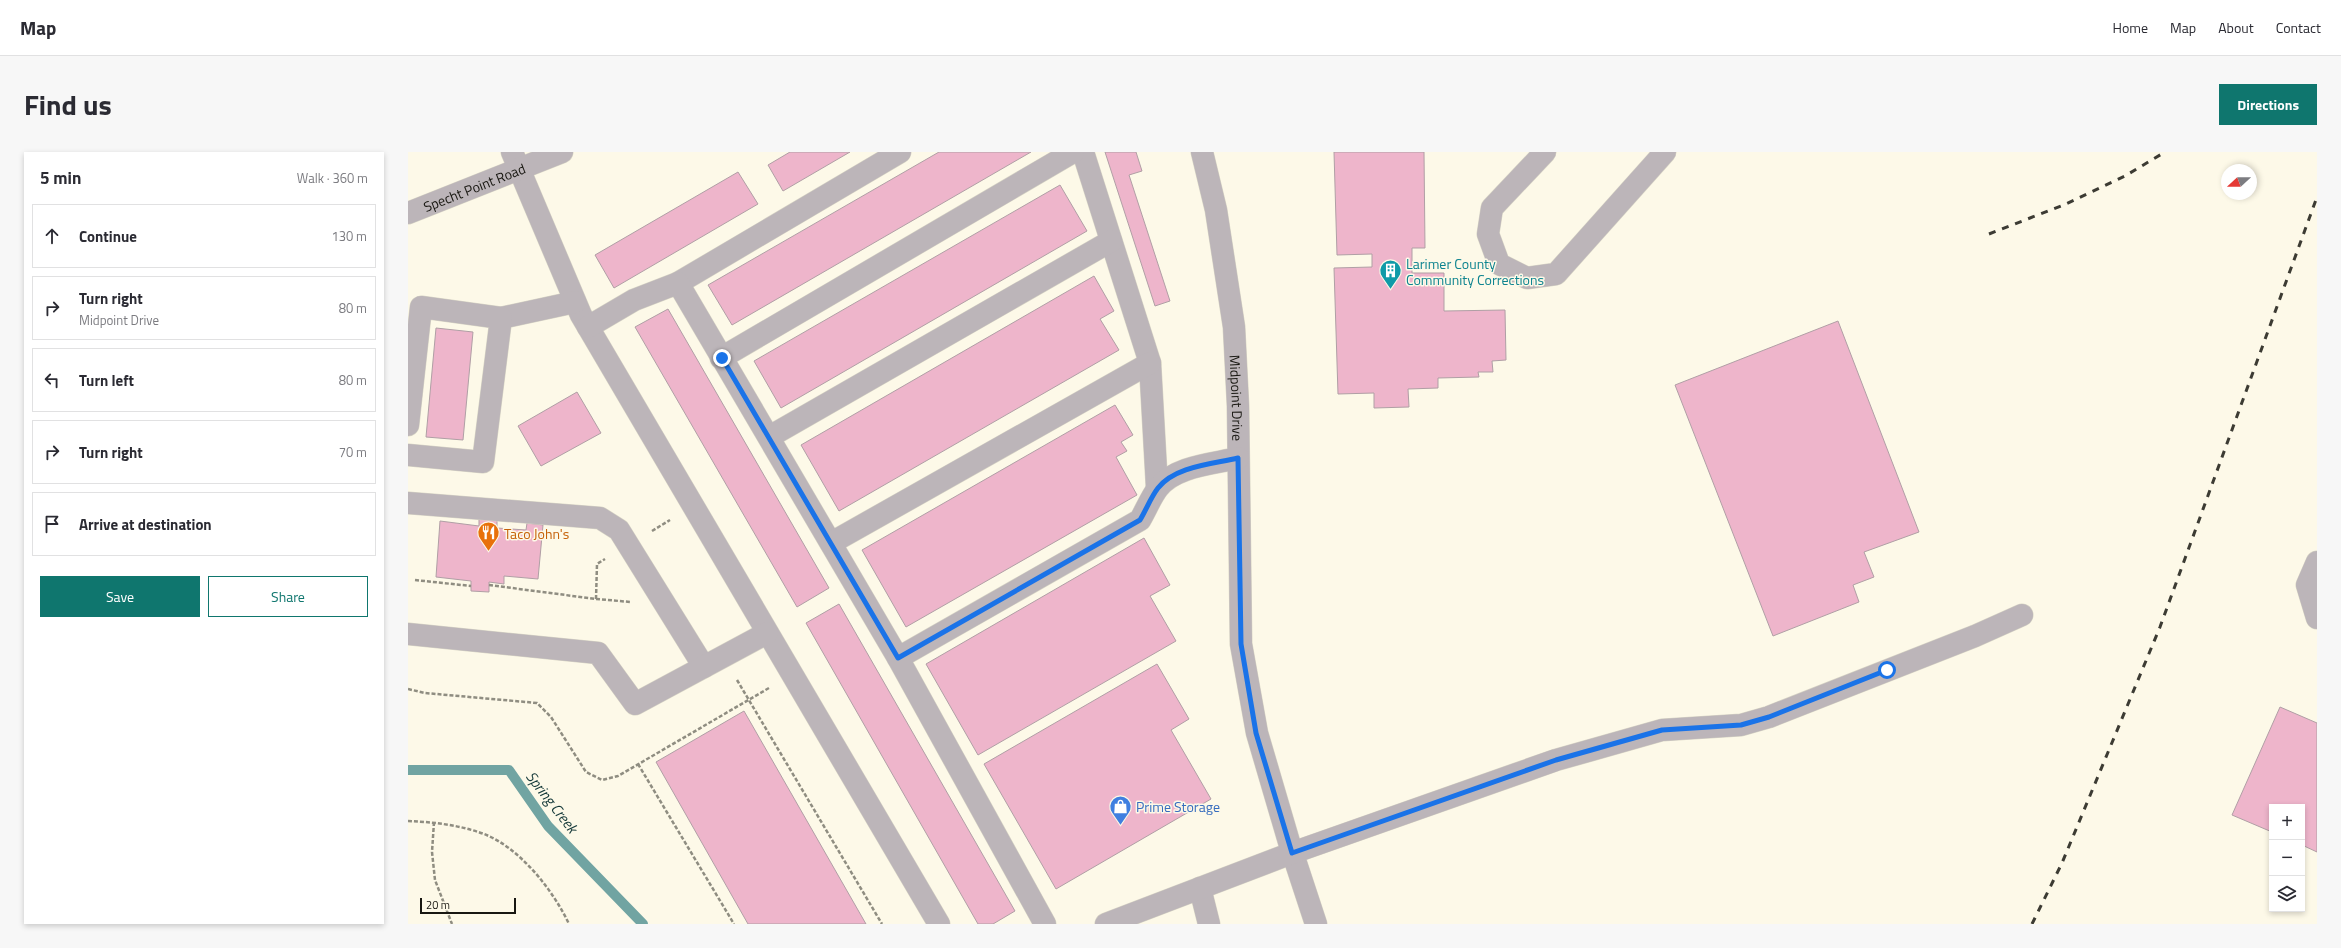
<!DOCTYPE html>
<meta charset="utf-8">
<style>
body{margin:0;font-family:"Titillium Web",sans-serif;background:#f7f7f7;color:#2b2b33}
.controls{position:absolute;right:12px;bottom:12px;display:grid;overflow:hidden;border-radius:0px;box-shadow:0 2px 6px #0003}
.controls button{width:36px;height:36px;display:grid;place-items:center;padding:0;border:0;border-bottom:1px solid #e1e1e2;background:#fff;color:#2b2b33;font:20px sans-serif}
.compass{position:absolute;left:1813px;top:12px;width:36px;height:36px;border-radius:50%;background:#fff;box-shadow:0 2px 6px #0003;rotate:249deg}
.scale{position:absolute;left:12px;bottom:10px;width:96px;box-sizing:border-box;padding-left:4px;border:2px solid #181711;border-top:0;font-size:11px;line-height:14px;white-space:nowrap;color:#181711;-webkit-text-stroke:3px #fdf9e8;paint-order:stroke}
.stop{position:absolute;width:12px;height:12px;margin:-9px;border:3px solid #1a73e8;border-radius:50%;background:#fff}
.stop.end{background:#1a73e8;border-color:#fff;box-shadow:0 1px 4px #0008}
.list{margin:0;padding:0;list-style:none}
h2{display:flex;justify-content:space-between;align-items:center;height:52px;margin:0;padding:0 16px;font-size:17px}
h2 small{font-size:13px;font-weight:400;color:#7c7c81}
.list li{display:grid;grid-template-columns:26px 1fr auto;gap:12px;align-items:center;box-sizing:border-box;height:64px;margin:0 8px 8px;padding:0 8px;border:1px solid #e1e1e2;border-radius:0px}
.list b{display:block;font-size:15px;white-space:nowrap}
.list p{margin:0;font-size:13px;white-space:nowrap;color:#7c7c81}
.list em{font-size:13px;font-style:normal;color:#7c7c81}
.actions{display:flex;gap:8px;padding:12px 16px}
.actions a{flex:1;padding:9px 0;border:1px solid #0f766e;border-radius:0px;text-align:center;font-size:14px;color:#0f766e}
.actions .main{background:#0f766e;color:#fff}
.icon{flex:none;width:22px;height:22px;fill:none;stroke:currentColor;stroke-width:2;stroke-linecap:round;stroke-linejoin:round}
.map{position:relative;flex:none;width:1909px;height:772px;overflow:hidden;border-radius:0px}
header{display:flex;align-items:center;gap:24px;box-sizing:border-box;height:56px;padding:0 20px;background:#fff;border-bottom:1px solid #e1e1e2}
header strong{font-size:19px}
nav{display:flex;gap:22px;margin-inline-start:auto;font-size:14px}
.intro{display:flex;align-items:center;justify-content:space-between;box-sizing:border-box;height:96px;padding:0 24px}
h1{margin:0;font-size:28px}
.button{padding:10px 18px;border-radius:0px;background:#0f766e;color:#fff;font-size:14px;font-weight:700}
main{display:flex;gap:24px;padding:0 24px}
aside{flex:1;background:#fff;border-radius:0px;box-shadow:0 2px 6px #0003}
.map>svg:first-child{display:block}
</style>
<header>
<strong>Map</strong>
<nav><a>Home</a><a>Map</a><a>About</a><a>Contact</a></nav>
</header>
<div class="intro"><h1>Find us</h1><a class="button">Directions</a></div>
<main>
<aside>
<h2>5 min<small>Walk · 360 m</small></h2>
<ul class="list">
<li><svg class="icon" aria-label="ahead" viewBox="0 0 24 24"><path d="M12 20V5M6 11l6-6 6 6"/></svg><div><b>Continue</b></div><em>130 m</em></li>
<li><svg class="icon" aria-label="right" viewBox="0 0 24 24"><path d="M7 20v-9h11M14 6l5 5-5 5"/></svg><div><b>Turn right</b><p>Midpoint Drive</p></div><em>80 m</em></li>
<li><svg class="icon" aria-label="left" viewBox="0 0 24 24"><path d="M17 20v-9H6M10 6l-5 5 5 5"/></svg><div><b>Turn left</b></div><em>80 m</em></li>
<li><svg class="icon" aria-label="right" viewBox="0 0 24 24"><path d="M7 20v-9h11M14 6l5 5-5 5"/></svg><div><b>Turn right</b></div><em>70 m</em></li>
<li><svg class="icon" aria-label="arrive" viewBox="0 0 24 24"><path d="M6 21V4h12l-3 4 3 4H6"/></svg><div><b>Arrive at destination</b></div></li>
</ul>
<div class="actions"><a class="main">Save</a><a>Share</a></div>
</aside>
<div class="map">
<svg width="1909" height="772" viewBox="0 0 1909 772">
<rect width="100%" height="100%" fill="#fdf9e8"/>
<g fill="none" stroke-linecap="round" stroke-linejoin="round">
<!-- stream -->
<path stroke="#71a4a2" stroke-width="10" d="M0,618H101L140,674L235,772"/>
</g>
<!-- building -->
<g fill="#eeb5cb" stroke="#b09fa5">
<path d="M382,0H442L375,39L360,13Z"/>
<path d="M531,0H623L324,173L300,133Z"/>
<path d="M697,0H728L734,19L721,23L762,149L747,154Z"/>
<path d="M926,0H1016L1017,96H1004V121H1036V159L1097,158L1098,208L1084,209L1085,220H1070L1071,225L1030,226V236L1000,237L1001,255L966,256V241L930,242L926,116L964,115V102L929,103Z"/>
<path d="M330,20L350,52L206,136L187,103Z"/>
<path d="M652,33L679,79L373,256L346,209Z"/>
<path d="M686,124L706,159L692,167L711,198L431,359L393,293Z"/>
<path d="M260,157L421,436L389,455L227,175Z"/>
<path d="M1430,169L1511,380L1456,400L1466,425L1445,433L1451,450L1365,484L1267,233Z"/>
<path d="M28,176L65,180L55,288L18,285Z"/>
<path d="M169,240L193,281L133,314L110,274Z"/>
<path d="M707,253L725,283L713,290L719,299L708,305L729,343L498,475L454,398Z"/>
<path d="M71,365L89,366V376L118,378L119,371L135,373L130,427L96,424V432L81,430V440L63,439V429L28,425L32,369L71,374Z"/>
<path d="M736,386L762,433L742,444L768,489L570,603L518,512Z"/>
<path d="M431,452L607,759L585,772H570L398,471Z"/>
<path d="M749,512L781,567L763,578L803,647L648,737L576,612Z"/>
<path d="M1872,555L1909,571V700L1894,693V655H1864V680L1824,663Z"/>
<path d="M336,559L458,772H340L248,610Z"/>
</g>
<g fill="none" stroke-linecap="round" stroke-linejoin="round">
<defs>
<g id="minor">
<path d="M104,0L173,163L531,772"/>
<path d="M675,0L742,211L749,336"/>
<path id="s1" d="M794,0L808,58L826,175L830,254L833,492L849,581L881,690L908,772"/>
<path d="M1137,0L1084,56L1080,82L1091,112L1119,126L1148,122L1257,0"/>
<path id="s2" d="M0,61L154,0"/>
<path d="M270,131L492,0"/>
<path d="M93,166L167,150"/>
<path d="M180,175L226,148L270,131L490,506"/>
<path d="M313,206L665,0"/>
<path d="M0,273L13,155L93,166L75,310L0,303"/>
<path d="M361,285L703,89"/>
<path d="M0,351L192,366L211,378L296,515"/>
<path d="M423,391L742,211"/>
<path d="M1909,410L1899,433L1909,466"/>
<path d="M0,482L190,501L227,552L359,481"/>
<path d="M792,736L801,772"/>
<path d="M637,772L490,506L732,368C738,358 743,345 750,336C767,314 805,312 830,306"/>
<path d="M698,772L884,701L1148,608L1254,578L1333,573L1361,565L1567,484L1614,463"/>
</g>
</defs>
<!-- minor casing -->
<use href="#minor" stroke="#d8d5c6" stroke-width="23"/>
<!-- path -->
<g stroke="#8f8d81" stroke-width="2.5" stroke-dasharray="4 2" stroke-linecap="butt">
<path d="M244,379L262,368"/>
<path d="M7,428L63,434"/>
<path d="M81,433L188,447L189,412L197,407"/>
<path d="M188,447L223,450"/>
<path d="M329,528L474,772"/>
<path d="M0,537L17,541L129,551L143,565L178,620L194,628L210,624L361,536"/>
<path d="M230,612L326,772"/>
<path d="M0,669C25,670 52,673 76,682C112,696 145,738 161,772"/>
<path d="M26,670L24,700L27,728L44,772"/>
</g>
<!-- minor -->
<use href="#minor" stroke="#bcb5b9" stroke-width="22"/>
<!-- rail -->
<g stroke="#3c3b33" stroke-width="3" stroke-dasharray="7 7" stroke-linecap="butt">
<path d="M1581,82L1658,52L1717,24L1757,0"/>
<path d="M1624,772L1654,711L1752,475L1909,45"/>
</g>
</g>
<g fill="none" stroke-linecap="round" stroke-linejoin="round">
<!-- route -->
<path stroke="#1a73e8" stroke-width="5" d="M314,206L490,506L732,368C738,358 743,345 750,336C767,314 805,312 830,306L833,492L848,581L884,701L1148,608L1254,578L1333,573L1361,565L1479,518"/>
</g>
<!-- icons -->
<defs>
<symbol id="building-pin" viewBox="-11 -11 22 30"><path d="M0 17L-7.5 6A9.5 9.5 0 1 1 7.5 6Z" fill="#0f9aa8" stroke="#fdf9e8"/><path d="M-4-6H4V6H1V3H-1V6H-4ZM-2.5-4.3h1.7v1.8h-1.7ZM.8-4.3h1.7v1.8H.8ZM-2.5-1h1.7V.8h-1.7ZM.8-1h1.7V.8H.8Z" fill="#fff"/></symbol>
<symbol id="restaurant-pin" viewBox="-11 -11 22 30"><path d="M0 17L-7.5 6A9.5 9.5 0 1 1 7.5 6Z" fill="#e8710a" stroke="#fdf9e8"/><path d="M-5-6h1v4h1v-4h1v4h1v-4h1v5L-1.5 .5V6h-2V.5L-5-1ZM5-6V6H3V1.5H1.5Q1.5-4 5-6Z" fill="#fff"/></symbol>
<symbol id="shop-pin" viewBox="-11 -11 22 30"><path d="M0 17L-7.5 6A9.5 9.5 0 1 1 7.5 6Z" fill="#3f7fe0" stroke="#fdf9e8"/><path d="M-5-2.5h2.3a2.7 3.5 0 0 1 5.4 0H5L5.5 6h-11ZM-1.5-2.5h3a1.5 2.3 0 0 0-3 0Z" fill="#fff"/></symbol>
</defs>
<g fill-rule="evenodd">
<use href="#building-pin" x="970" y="106" width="25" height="34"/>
<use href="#restaurant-pin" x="68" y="368" width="25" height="34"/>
<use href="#shop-pin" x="700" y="642" width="25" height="34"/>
</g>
<g text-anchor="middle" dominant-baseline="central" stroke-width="3" stroke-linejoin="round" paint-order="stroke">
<!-- street labels -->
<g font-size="14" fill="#181711" stroke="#fdf9e8">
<text stroke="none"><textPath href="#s2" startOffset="71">Specht Point Road</textPath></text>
<text stroke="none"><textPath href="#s1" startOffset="249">Midpoint Drive</textPath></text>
</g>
<!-- culture labels -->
<g font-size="14" fill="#0d838f" stroke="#fdf9e8" text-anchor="start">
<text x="998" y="111">Larimer County<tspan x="998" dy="16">Community Corrections</tspan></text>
</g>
<!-- food labels -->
<g font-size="14" fill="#c56008" stroke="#fdf9e8" text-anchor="start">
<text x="96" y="381">Taco John's</text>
</g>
<!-- shop labels -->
<g font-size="14" fill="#366cbe" stroke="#fdf9e8" text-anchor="start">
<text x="728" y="654">Prime Storage</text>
</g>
<!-- water labels -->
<g font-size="15" font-style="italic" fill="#143838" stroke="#fdf9e8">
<text transform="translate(144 650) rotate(52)">Spring Creek</text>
</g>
</g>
</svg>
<div class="controls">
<button>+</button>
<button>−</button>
<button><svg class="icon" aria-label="layers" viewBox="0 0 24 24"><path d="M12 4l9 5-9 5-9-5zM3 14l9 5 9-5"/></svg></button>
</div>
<svg class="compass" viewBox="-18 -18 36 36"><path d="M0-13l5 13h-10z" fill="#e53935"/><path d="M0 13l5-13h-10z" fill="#7c7c81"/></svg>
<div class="scale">20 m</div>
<div class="stop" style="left:1479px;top:518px"></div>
<div class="stop end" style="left:314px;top:206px"></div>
</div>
</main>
